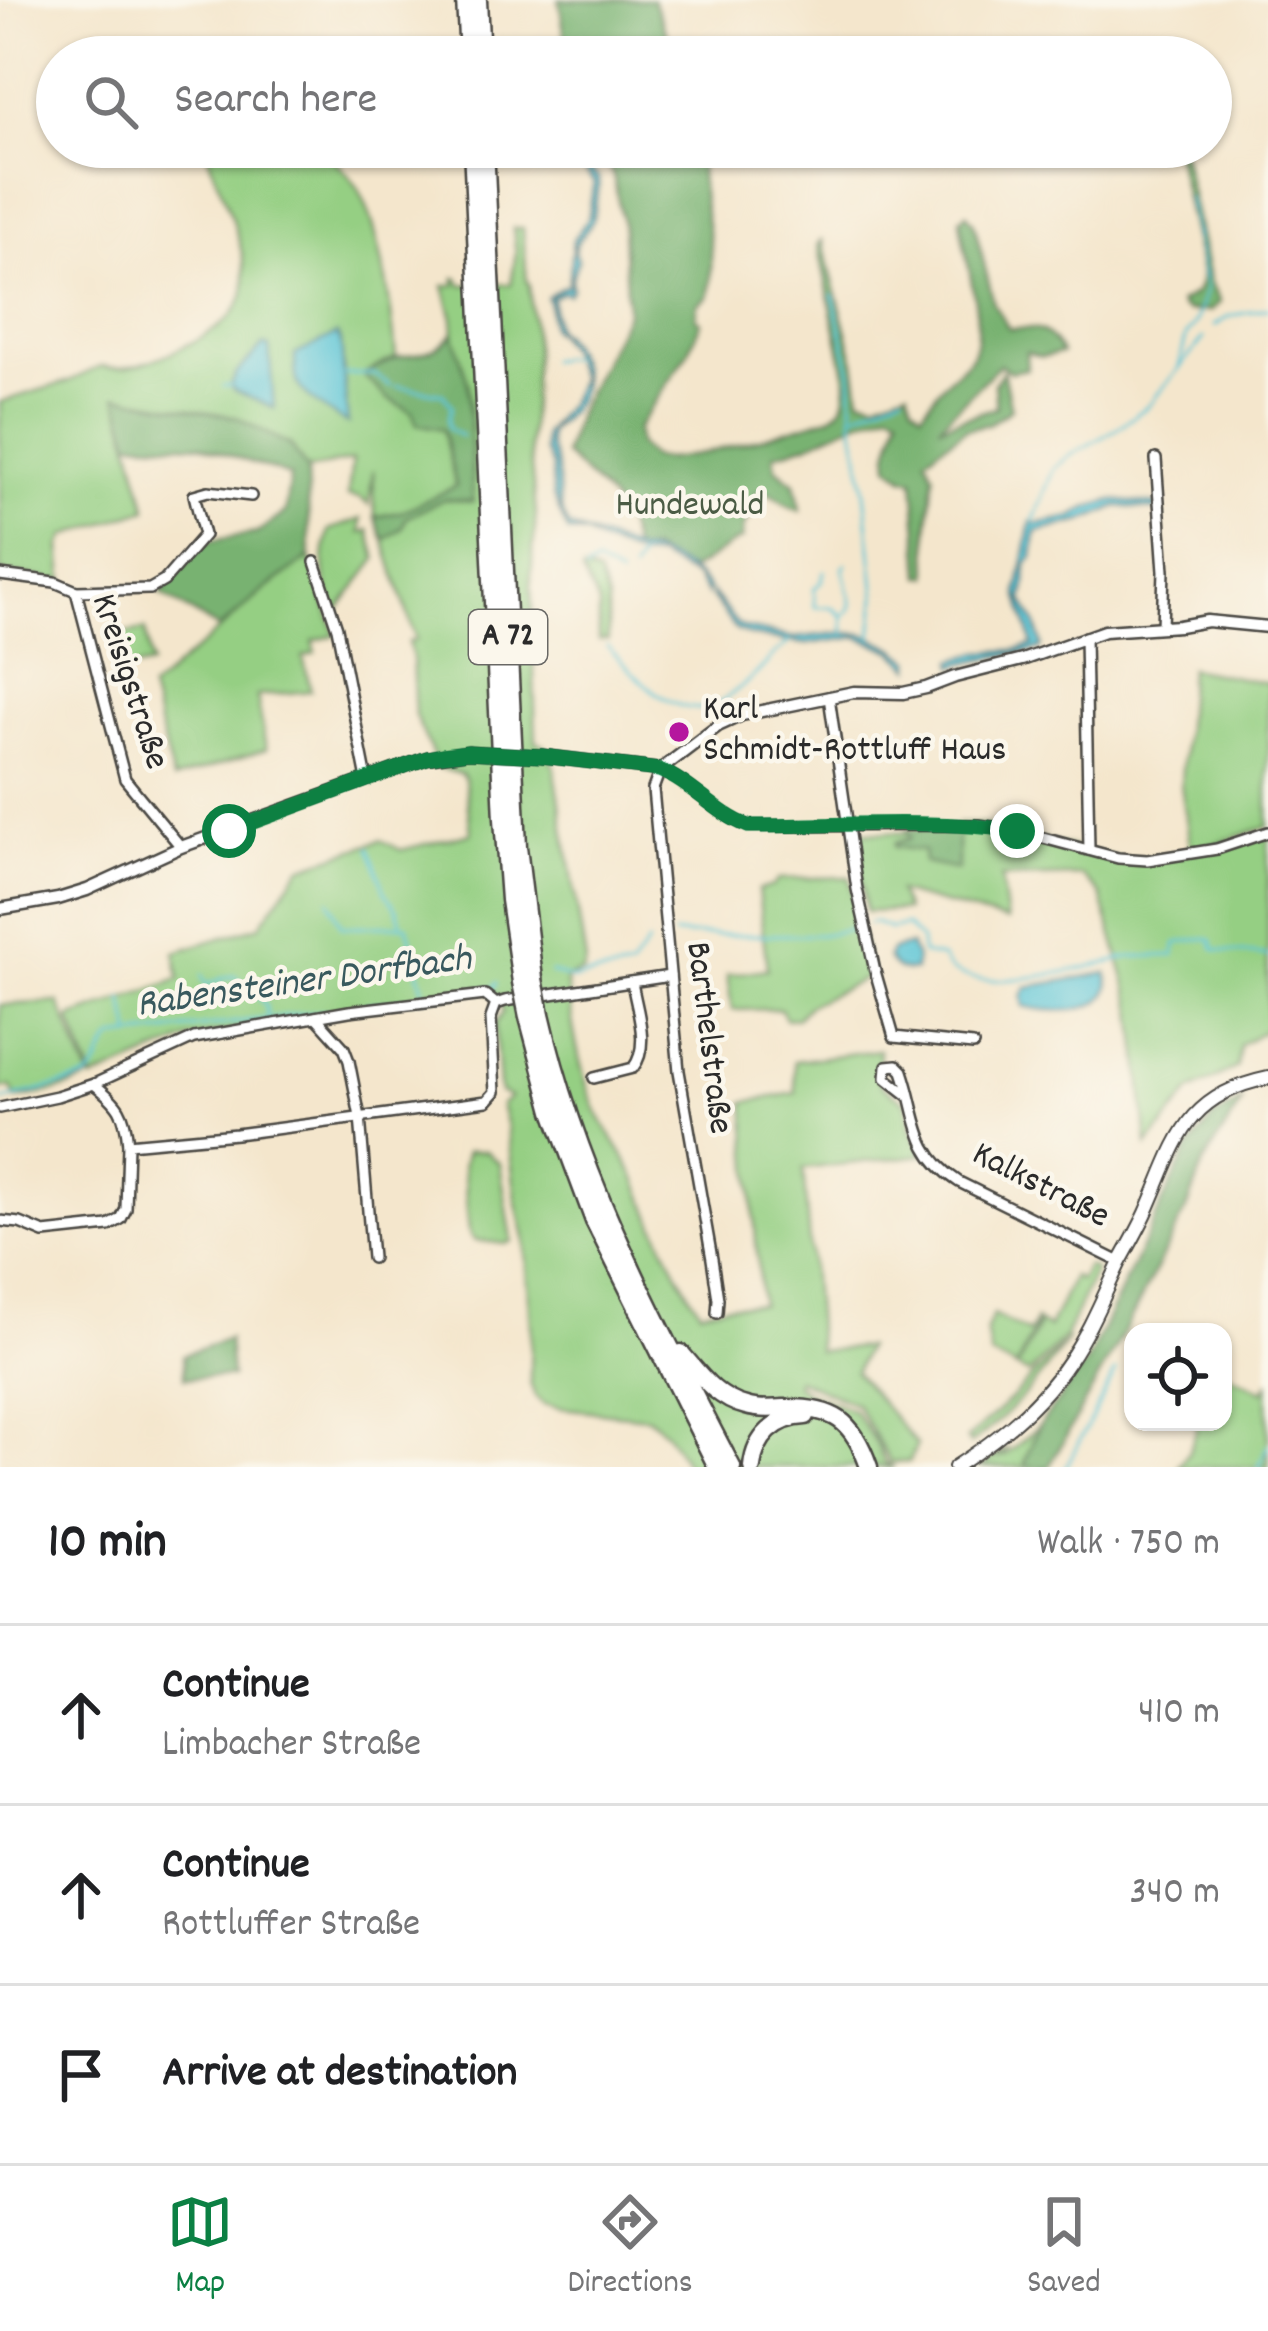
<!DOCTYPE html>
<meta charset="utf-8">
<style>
body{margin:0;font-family:Dekko,sans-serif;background:#f6f6f6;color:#202124}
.controls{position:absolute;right:36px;bottom:36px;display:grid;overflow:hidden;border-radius:24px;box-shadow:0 3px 9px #0004}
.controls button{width:108px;height:108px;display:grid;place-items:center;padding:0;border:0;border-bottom:3px solid #e0e0e0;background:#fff;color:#202124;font:60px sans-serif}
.stop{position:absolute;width:36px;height:36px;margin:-27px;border:9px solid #0b8043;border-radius:50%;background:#fff}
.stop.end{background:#0b8043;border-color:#fff;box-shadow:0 3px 12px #0008}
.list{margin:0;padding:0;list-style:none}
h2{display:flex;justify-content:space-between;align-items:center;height:156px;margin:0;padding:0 48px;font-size:51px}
h2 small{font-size:39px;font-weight:400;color:#757577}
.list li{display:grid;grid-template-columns:78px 1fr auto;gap:36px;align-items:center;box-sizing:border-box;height:180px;padding:0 48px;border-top:3px solid #e0e0e0}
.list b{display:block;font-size:45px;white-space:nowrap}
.list p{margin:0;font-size:39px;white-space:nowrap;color:#757577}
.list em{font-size:39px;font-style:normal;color:#757577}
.icon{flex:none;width:66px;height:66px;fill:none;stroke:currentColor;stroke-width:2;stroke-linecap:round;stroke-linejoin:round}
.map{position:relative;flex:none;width:1268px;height:1467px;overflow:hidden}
.search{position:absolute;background:#fff;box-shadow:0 3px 9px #0004;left:36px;right:36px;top:36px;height:132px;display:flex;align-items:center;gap:30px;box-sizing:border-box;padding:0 42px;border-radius:66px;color:#757577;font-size:45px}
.sheet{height:696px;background:#fff}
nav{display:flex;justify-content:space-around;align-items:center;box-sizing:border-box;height:168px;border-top:3px solid #e0e0e0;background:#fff;font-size:33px;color:#757577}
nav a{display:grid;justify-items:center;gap:6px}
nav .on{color:#0b8043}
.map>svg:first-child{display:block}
</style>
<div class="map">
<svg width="1268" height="1467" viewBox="0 0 1268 1467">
<rect width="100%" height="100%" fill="#fbf7ec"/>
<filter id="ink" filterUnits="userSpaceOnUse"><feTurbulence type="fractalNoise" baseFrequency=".00833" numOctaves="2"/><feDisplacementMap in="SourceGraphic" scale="24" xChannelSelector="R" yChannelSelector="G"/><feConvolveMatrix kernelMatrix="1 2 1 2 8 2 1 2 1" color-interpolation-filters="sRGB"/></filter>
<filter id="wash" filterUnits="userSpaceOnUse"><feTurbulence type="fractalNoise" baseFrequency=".004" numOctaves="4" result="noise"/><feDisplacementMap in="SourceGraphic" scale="48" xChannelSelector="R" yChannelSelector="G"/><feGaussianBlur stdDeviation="2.7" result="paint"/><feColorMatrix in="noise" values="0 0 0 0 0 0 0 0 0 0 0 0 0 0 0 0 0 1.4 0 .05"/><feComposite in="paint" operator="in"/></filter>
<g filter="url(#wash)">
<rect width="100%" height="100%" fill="#f4e6cc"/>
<!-- green -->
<g fill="#95cf83" stroke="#607d57" stroke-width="3">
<path d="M205,147H322C332,159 345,170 354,182C380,218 392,313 396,357L364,374L387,398L443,429L456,487L401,512L375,517L373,470L369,505L360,498L348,496L352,460L307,470L290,444L118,397L147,509L66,536L61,546L64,581L0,572V402L67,382L102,366C126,373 160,358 183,347C204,336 230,325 241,301C258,265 217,184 205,147Z"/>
<path d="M513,228H523L527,283L529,284L535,351L529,447L536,513L531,577L536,741L544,745L554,766L586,962L583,972L566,978C571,1018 578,1067 594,1105C606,1133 628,1157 639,1186C657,1230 674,1271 700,1311L725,1305L761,1304L745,1102L796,1093L794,1061L879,1050L878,1074L881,1085L906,1102L911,1127L923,1155L803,1169L818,1351L866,1347L855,1372L917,1445L909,1462H890L856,1404L797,1379L796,1384L805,1391L853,1410L876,1443L885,1463L894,1467H688L665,1431L648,1417L560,1408L543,1404L535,1396L530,1383L531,1327L525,1238L516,1200L507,1126L501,1105L510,1097L500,1092L499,1086L495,1025L503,1012L500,996L485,991L424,996L191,1038L93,1080L70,1018L180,979L175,952L259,926L301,867L381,840L401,850L471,833L465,780L461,774L439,768L415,716L412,657L408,642L416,640L384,540L402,528L406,518L444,499L473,501L468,383L455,348L453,318L444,286L455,285V278L459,279L461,285L511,284L516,253Z"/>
<path d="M361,519V533L369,530L377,559L336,613C323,579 320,565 329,530Z"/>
<path d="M310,557L336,635L313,641L316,653L303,657L311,691L257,696L266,749L173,780L150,690L266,589Z"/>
<path d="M584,570L598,575L608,601V640H599V605L582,572Z"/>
<path d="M145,630L151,665L122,671L116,635Z"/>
<path d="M1189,668L1268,683V827L1191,851L1181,785Z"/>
<path d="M958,824H980L1131,862L1268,836V1028L1240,1045L1237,1067L1190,1092L1148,1146L1134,1010L1101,895L1082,876L1001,878L1007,921L898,892L906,910L866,912L855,838L859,832L908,833L923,851L957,870Z"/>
<path d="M849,877L870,976L809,1005L796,1018L786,1019L781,1009L732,1010L727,975L767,969L758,890L773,886L779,879Z"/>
<path d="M59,1002L90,1079L56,1091L16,1099L11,1087L0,1089V1005Z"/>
<path d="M467,1151H486L500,1164L512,1241L505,1244L474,1240L469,1232L463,1165Z"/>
<path d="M1087,1266L1095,1270L1065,1337L1029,1374L1017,1368L1040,1323L1049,1328L1073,1277L1080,1280Z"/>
<path d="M993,1315L1029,1333L1036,1320L1038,1322L1016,1368L991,1356L986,1331Z"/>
<path d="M1068,1339C1041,1380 1009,1415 970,1444L967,1439L1010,1400Z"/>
<path d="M1223,1371L1263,1391L1268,1384V1467H1178L1188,1453L1198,1426L1191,1422H1223Z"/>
<path d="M1039,1426L1025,1461L1026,1467H980L1008,1447L1000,1457L1006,1455Z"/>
</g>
<!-- forest -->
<g fill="#78b271" stroke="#526e4e" stroke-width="3">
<path d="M559,0H653L676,57H568Z"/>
<path d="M603,147H702C693,198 721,242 708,297L698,304L696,318L701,322L688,353L637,429L638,444C642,448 647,455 652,457C677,468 797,426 829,417C846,407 846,400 847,382L818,244L822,240L855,362L860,397L876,401L908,389L913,404L922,412C930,402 937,390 946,381C955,372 967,365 973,353C987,324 963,254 960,219L966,213L974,223L994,304L1009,329C1038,328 1047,327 1062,353L1041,357L1026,352L1027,369L1010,372L1000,364L939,426L996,407L994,384L1003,371L1011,409L989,424L966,429L926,457L934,475L928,531L929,576H921L914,479L905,478L890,466L889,452L900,414L891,410C878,415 864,418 852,424C823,437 806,447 774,454L776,468L795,483L801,511C784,508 776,490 756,492L753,512L743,528L742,539C722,548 710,562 689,571L651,550L640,552L632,548C627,504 592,484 564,454L578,411L627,312L623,227L614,179Z"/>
<path d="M1174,147H1180L1183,156L1210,283L1220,302L1211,311H1188L1181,307L1179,303C1196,294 1201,291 1201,272Z"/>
<path d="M453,333L468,383L473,502L444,499L406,518L402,528L384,540L375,517L401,512L456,486L443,429L417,424L412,412L387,398L363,375C375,369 387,360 400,357C423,353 437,352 453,333Z"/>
<path d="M117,396L236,417L290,445L307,470L310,557L266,589L219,629L160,593L205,542L257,533L285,513L290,476L200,445L131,442Z"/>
<path d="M958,828V870L924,863L923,851L895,847V843L910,838L906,830Z"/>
<path d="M1243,1100L1204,1163L1189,1204L1124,1332L1049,1467H1026L1025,1461L1039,1426L1087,1362L1187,1151L1212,1119Z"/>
<path d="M228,1339L231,1377L184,1378L183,1355Z"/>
</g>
<!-- water -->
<g fill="#5bc5d5" stroke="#437880" stroke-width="3">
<path d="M585,147H590L586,163L598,178L599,185L592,222L576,244L574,251L578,260L571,280L572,288L568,294L563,292L552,298L555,329C568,338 572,347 578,362C589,394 572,410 549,431C546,454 554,451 557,469C560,490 556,507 569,527L640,552C658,549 697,572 708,588L707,594L696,578L657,557H641L602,543L585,534L568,532L553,496L552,467L544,450V434L570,400L579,379C572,358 568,343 551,329L549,302L547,298L562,287L568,286L573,240L588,218L594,183L581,165Z"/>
<path d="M337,334L341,342L348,424C335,417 306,398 299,386C294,377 295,364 295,355Z"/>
<path d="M263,345L269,347L274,408L235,391L230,386L237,373Z"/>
<path d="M1113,500L1158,505V510L1118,506L1083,521L1036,532L1033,557L1027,564L1026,586L1023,600L1035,622L1042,645L1040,649C1011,656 983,656 955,666L954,660L980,652L1015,650L1033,645L1018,594L1031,522L1035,524L1072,517L1089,507Z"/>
<path d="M712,593L738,625L745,628L794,638L841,633L864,634L895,648L912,661V668L893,651L859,637L806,644L751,636L736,630L712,598Z"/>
<path d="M910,945L916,959L915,970C901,972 894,971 888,957L891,950Z"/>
<path d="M1107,973C1120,1016 1051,1014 1024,1006L1022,997L1026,987Z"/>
</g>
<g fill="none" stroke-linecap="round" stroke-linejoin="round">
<!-- stream -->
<g stroke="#5bc5d5" stroke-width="3">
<path d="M833,295L851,373L853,421L864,483L876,597L872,637"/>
<path d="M1215,326L1227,317L1268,308"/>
<path d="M549,360L571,357"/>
<path d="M1179,367L1186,336L1196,323L1206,288L1188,197"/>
<path d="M344,375L374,374L391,386"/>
<path d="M223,386H230"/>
<path d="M397,386L443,394L452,406L448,420L449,429L462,436"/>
<path d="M854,414L903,393"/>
<path d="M1033,522L1054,468L1074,453L1115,430L1148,406L1204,338"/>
<path d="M843,569L846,564"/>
<path d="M585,571L596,564L620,577"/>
<path d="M632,572L639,557"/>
<path d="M844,572L847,583"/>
<path d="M822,581L824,571"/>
<path d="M820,583L814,589L815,607H832L843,616"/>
<path d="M844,634L843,616C855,608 851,599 847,587"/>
<path d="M607,646C631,670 670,719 710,707C722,704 732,693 742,686C754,676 760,672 769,660C775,652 783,650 789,641"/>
<path d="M370,848L385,892L397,909L401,923"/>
<path d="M329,900L342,927L407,925L424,993"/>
<path d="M869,924L873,922L891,929L906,925L921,941L922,954L942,958C960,1001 1076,969 1112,962C1126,954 1157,957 1174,955L1177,943L1207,938L1213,941V947L1217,950L1268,956"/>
<path d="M674,935H820L860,928"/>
<path d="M551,973L573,979L630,969L648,943"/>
<path d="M202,975L206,985L227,977L236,976L265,1004L267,1015"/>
<path d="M123,999L133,1036"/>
<path d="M364,1005L493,988L497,983"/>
<path d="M0,1101L88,1078C100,1067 102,1048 115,1038L325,1011"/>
<path d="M1066,1467L1116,1371"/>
<path d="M1259,1467L1268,1445"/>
</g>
</g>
</g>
<g filter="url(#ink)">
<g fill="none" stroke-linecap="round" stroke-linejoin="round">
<defs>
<g id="minor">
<path d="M1156,459L1164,571L1162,626"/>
<path d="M315,562L337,628L367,780"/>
<path d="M0,575L55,582L76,591L150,589L164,581L204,535L194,495L208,491L251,496"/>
<path d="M76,591L125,779L181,847"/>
<path d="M1085,637L1089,850"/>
<path d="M829,697L857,889L875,971L894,1037L973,1045"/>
<path d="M316,1017L344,1048L349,1061L360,1117L372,1258"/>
<path d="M594,1078L633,1068C651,1045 636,1009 632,982"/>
<path d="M94,1084C119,1104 125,1112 128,1144"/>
<path d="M909,1096L886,1078L887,1066L897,1065L903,1071C919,1117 913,1152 959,1182L1120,1262"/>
<path d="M0,1108L57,1096L94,1084L194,1038L349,1011L485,995L496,1004"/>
<path d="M0,1221L20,1223L44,1233L109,1226L121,1219L126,1209L128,1144L236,1134L487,1101L495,1092L491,1018L496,1004L505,1001L670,976"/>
<path d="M717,1313L718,1299L712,1259L679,1071L653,789L660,770C692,783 715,814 749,826L979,825L1017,831L1118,858L1147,860L1217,849L1268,832"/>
</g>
<g id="tertiary">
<path d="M543,756L660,770L718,726L742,715L854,692L903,693L926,688L955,677L1022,660L1104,631L1179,626L1207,621L1268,627"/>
<path d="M0,909L58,899L87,890L181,847L427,758L468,752"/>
</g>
<path id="secondary" d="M955,1467C999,1439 1040,1405 1069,1361C1090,1330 1104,1295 1120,1262C1129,1246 1138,1230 1146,1213C1177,1144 1182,1096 1268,1078"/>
<g id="motorway">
<path d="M465,0L468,57"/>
<path d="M478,0L481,57"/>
<path d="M472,147L503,819L509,900L521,982"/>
<path d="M485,147L518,847L534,979"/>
<path d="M541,1014C578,1177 656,1320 732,1467"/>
<path d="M528,1017L553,1111L594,1221L717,1467"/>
<path d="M681,1353C700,1375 717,1399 746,1406C758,1410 772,1409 784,1408C834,1407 853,1420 869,1467"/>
<path d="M752,1467C755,1437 776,1417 806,1416"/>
</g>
</defs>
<!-- minor casing -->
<use href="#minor" stroke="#494743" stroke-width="14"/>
<!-- tertiary casing -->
<use href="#tertiary" stroke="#494743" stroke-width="15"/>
<!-- secondary casing -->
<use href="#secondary" stroke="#494743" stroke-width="16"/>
<!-- motorway casing -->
<use href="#motorway" stroke="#494743" stroke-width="21"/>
<!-- minor -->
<use href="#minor" stroke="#fff" stroke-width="9"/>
<!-- tertiary -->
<use href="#tertiary" stroke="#fff" stroke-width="10"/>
<!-- secondary -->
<use href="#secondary" stroke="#fff" stroke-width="12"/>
<!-- motorway -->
<use href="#motorway" stroke="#fff" stroke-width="16"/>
<defs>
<path id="tertiary-bridge" d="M468,752L543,756"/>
<g id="motorway-bridge">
<path d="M534,979L541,1014"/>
<path d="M521,982L528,1017"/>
</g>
</defs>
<!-- tertiary-bridge casing -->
<use href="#tertiary-bridge" stroke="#494743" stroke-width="15" stroke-linecap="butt"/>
<!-- motorway-bridge casing -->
<use href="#motorway-bridge" stroke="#494743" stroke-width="21" stroke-linecap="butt"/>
<!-- tertiary-bridge -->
<use href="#tertiary-bridge" stroke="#fff" stroke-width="10"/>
<!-- motorway-bridge -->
<use href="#motorway-bridge" stroke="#fff" stroke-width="16"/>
</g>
</g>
<g fill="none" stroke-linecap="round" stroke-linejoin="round" filter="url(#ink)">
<!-- route -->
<path stroke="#0b8043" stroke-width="15" d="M229,831L427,758L442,755L468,752L542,756L659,770C692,783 715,813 748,826C838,826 929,818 1017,831"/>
</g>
<!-- markers -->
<circle fill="#b5179e" stroke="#fbf7ec" stroke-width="4.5" cx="679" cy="732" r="12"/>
<g text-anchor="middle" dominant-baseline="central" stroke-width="9" stroke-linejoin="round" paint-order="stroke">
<!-- shield labels -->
<rect fill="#fbf7ec" stroke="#696865" stroke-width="3" x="469" y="610" width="78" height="54" rx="9"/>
<g font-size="33" font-weight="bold" fill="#2b2b2b">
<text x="508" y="637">A 72</text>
</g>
<!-- park labels -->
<g font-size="36" fill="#4b5c45" stroke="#fbf7ec">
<text x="690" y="507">Hundewald</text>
</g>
<!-- street labels -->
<g font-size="36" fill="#2b2b2b" stroke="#fbf7ec">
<text transform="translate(128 682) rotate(72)">Kreisigstraße</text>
<text transform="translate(707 1038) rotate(83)">Barthelstraße</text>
<text transform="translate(1040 1187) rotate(27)">Kalkstraße</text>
</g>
<!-- poi labels -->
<g font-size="36" fill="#2b2b2b" stroke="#fbf7ec" text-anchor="start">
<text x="703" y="711">Karl<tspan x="703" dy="41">Schmidt-Rottluff Haus</tspan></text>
</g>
<!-- water labels -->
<g font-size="39" font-style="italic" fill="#39595e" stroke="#fbf7ec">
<text transform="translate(304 984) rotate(-8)">Rabensteiner Dorfbach</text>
</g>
</g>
</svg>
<div class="controls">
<button><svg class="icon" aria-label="locate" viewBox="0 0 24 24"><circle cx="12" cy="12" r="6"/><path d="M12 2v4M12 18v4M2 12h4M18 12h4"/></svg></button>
</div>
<div class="stop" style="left:229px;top:831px"></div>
<div class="stop end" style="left:1017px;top:831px"></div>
<div class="search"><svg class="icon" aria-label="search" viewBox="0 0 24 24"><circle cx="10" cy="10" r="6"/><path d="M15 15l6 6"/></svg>Search here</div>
</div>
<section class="sheet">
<h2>10 min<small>Walk · 750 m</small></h2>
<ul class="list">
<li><svg class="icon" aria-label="ahead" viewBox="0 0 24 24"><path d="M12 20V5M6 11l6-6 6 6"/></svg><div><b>Continue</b><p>Limbacher Straße</p></div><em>410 m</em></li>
<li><svg class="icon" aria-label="ahead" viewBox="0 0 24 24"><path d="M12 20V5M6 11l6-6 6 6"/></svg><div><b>Continue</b><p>Rottluffer Straße</p></div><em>340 m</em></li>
<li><svg class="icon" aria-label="arrive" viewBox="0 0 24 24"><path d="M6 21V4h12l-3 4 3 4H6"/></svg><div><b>Arrive at destination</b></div></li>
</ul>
</section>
<nav>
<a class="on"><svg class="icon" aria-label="map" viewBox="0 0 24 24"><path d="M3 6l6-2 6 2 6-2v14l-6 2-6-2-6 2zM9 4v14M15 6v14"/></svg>Map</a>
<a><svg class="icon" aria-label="directions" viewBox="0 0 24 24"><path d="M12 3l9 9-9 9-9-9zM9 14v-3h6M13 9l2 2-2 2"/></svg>Directions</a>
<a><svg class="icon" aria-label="saved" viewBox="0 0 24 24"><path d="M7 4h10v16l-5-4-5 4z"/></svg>Saved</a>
</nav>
